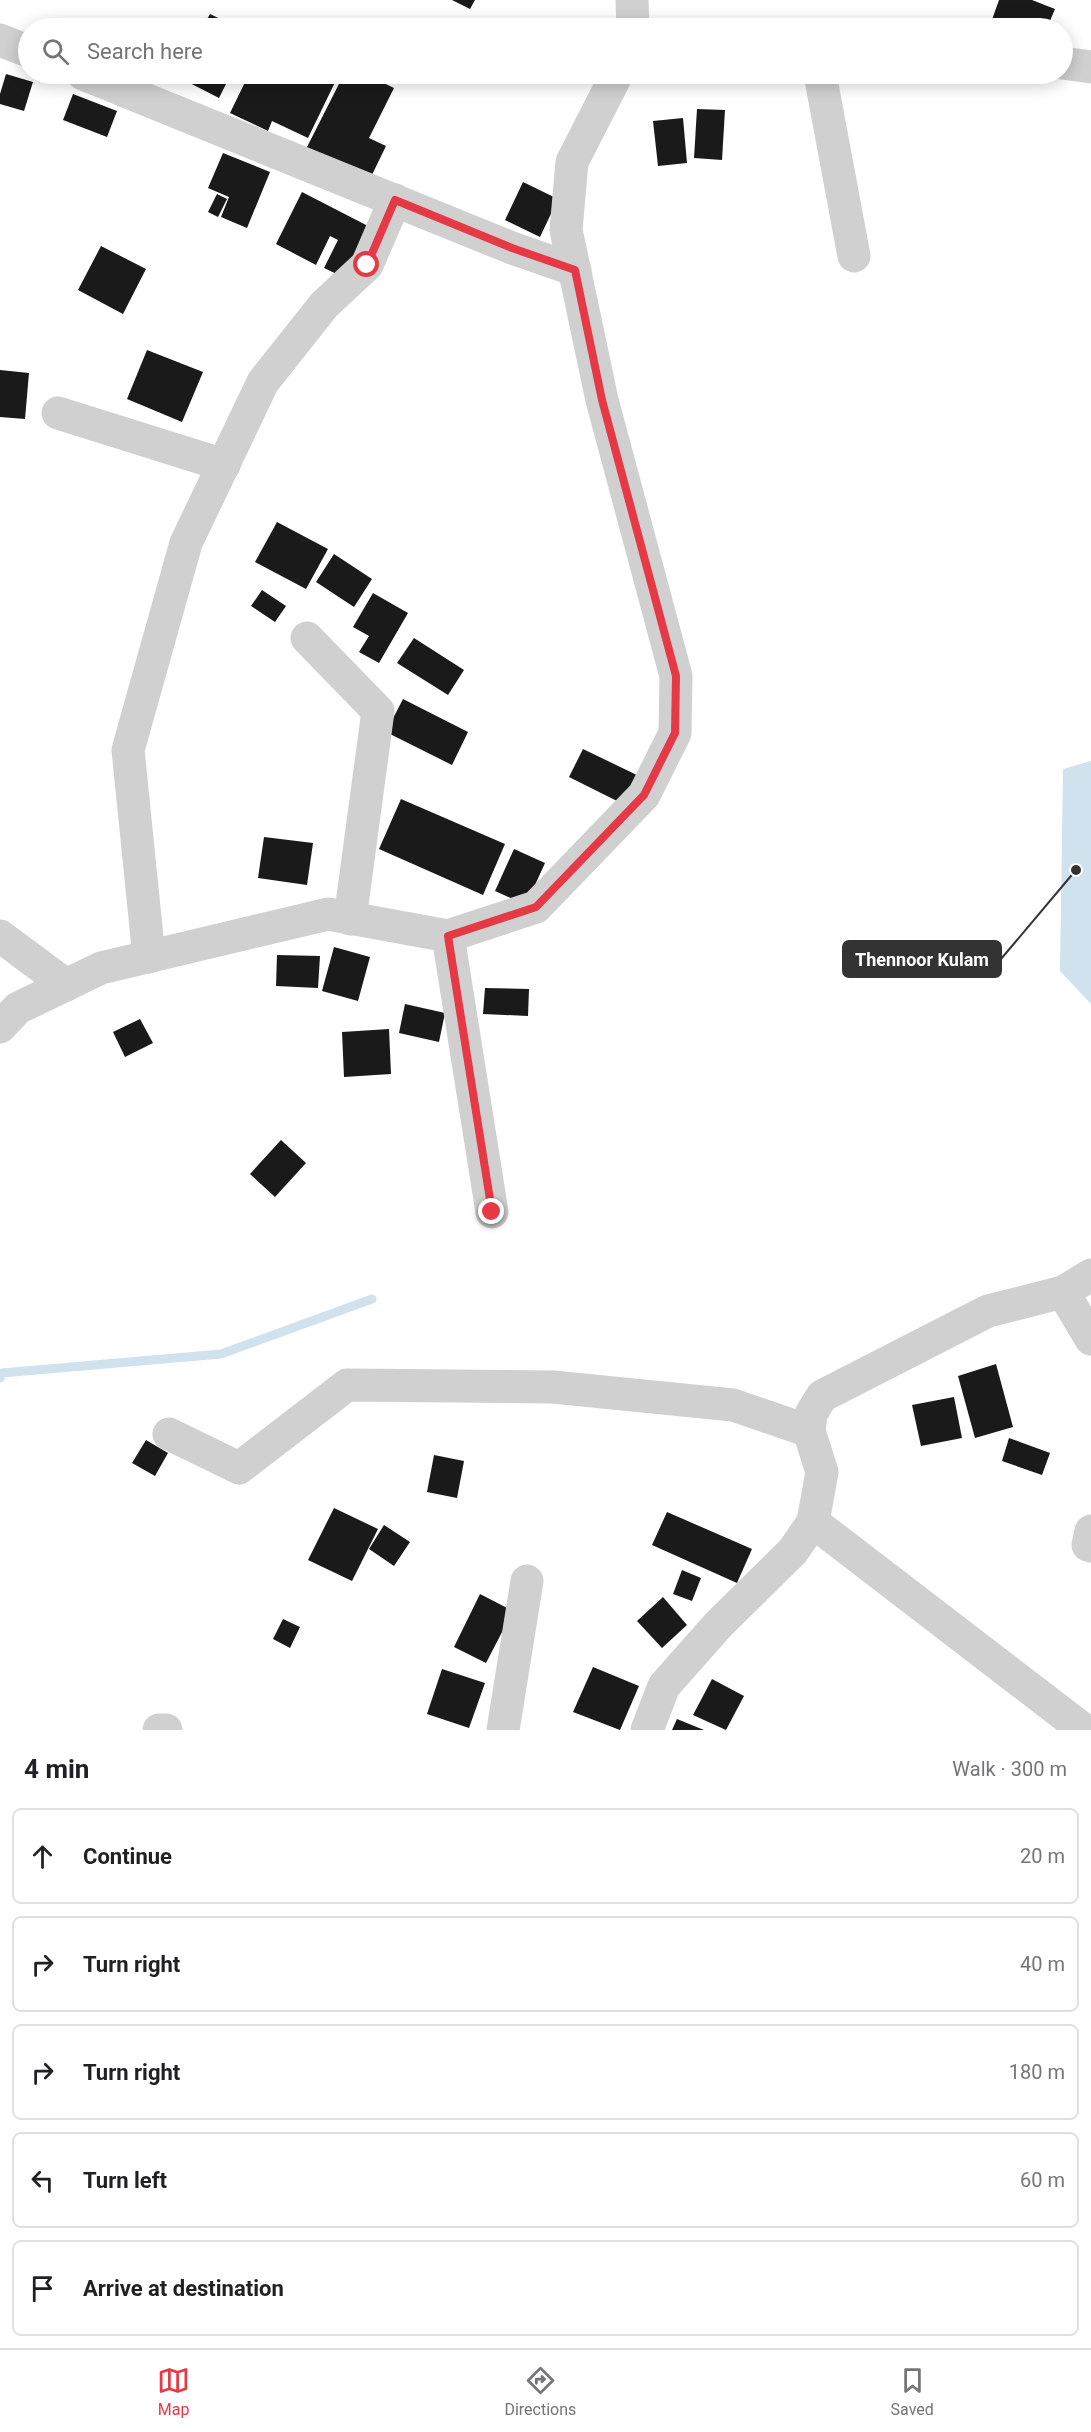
<!DOCTYPE html>
<meta charset="utf-8">
<style>
body{margin:0;font-family:Roboto,sans-serif;background:#f2f2f2;color:#202124}
.stop{position:absolute;width:18px;height:18px;margin:-14px;border:4px solid #e63946;border-radius:50%;background:#fff}
.stop.end{background:#e63946;border-color:#fff;box-shadow:0 2px 6px #0008}
.list{margin:0;padding:0;list-style:none}
h2{display:flex;justify-content:space-between;align-items:center;height:78px;margin:0;padding:0 24px;font-size:26px}
h2 small{font-size:20px;font-weight:400;color:#757577}
.list li{display:grid;grid-template-columns:39px 1fr auto;gap:18px;align-items:center;box-sizing:border-box;height:96px;margin:0 12px 12px;padding:0 12px;border:2px solid #e0e0e0;border-radius:9px}
.list b{display:block;font-size:22px;white-space:nowrap}
.list em{font-size:20px;font-style:normal;color:#757577}
.icon{flex:none;width:33px;height:33px;fill:none;stroke:currentColor;stroke-width:2;stroke-linecap:round;stroke-linejoin:round}
.map{position:relative;flex:none;width:1091px;height:1730px;overflow:hidden}
.search{position:absolute;background:#fff;box-shadow:0 3px 15px #0003;left:18px;right:18px;top:18px;height:66px;display:flex;align-items:center;gap:15px;box-sizing:border-box;padding:0 21px;border-radius:33px;color:#757577;font-size:22px}
.sheet{height:618px;background:#fff}
nav{display:flex;justify-content:space-around;align-items:center;box-sizing:border-box;height:84px;border-top:2px solid #e0e0e0;background:#fff;font-size:16px;color:#757577}
nav a{display:grid;justify-items:center;gap:3px}
nav .on{color:#e63946}
.map>svg:first-child{display:block}
</style>
<div class="map">
<svg width="1091" height="1730" viewBox="0 0 1091 1730">
<rect width="100%" height="100%" fill="#fff"/>
<!-- water -->
<path fill="#cfe2ee" d="M1091,761V1004L1060,971L1063,769Z"/>
<g fill="none" stroke-linecap="round" stroke-linejoin="round">
<!-- stream -->
<path stroke="#cfe2ee" stroke-width="9" d="M0,1378L2,1373L221,1354L372,1299"/>
</g>
<!-- building -->
<g fill="#1a1a1a">
<path d="M452,0H475L470,9Z"/>
<path d="M999,0H1032L1055,9L1047,28H989Z"/>
<path d="M210,14L239,28H202Z"/>
<path d="M821,22L849,26L848,28H820Z"/>
<path d="M6,74L33,82L24,111L0,104V94Z"/>
<path d="M179,74H231L219,98L178,77Z"/>
<path d="M249,74H265L282,82L286,74H339L308,138L272,121L268,131L230,113Z"/>
<path d="M344,74H365L394,88L369,138L386,146L369,181L306,149Z"/>
<path d="M73,94L117,111L107,137L63,120Z"/>
<path d="M697,109L725,110L722,160L694,158Z"/>
<path d="M683,118L687,163L658,166L653,121Z"/>
<path d="M223,153L270,172L247,228L221,217L229,197L208,188Z"/>
<path d="M523,182L558,199L540,237L505,220Z"/>
<path d="M302,192L368,226L343,277L324,268L338,240L330,236L316,265L276,244Z"/>
<path d="M217,194L227,199L218,217L208,212Z"/>
<path d="M101,246L146,269L123,314L78,290Z"/>
<path d="M147,350L203,372L182,422L127,399Z"/>
<path d="M0,370L29,373L25,419L0,417Z"/>
<path d="M277,522L328,549L306,589L255,562Z"/>
<path d="M334,554L372,579L354,607L316,582Z"/>
<path d="M262,590L286,606L275,622L251,606Z"/>
<path d="M373,593L408,613L379,663L359,652L369,636L353,627Z"/>
<path d="M414,638L464,670L448,695L397,663Z"/>
<path d="M403,699L468,732L452,765L386,732Z"/>
<path d="M583,749L641,777L627,806L569,777Z"/>
<path d="M401,799L505,844L483,895L379,849Z"/>
<path d="M264,837L313,843L307,885L258,878Z"/>
<path d="M514,849L545,863L526,905L495,891Z"/>
<path d="M334,947L370,957L358,1001L322,991Z"/>
<path d="M277,955L320,956L318,988L276,986Z"/>
<path d="M485,988L529,989L528,1016L483,1014Z"/>
<path d="M405,1004L445,1013L439,1042L399,1033Z"/>
<path d="M140,1019L153,1043L125,1057L113,1032Z"/>
<path d="M389,1029L391,1074L344,1077L342,1032Z"/>
<path d="M281,1140L306,1163L275,1197L250,1174Z"/>
<path d="M996,1364L1013,1427L975,1438L958,1376Z"/>
<path d="M954,1397L962,1438L921,1446L912,1405Z"/>
<path d="M1009,1438L1050,1453L1042,1475L1002,1461Z"/>
<path d="M146,1440L168,1453L155,1476L132,1463Z"/>
<path d="M434,1455L464,1461L457,1498L427,1492Z"/>
<path d="M334,1508L378,1529L352,1581L308,1560Z"/>
<path d="M667,1512L752,1549L737,1583L652,1545Z"/>
<path d="M384,1525L410,1542L394,1566L369,1549Z"/>
<path d="M682,1570L701,1578L692,1601L673,1594Z"/>
<path d="M480,1594L513,1611L486,1663L454,1647Z"/>
<path d="M663,1597L687,1625L662,1648L637,1621Z"/>
<path d="M283,1619L300,1627L290,1648L273,1639Z"/>
<path d="M593,1667L639,1686L620,1730L573,1712Z"/>
<path d="M442,1669L485,1683L469,1728L427,1714Z"/>
<path d="M712,1679L744,1696L726,1730L693,1715Z"/>
<path d="M677,1719L704,1730H672Z"/>
</g>
<g fill="none" stroke-linecap="round" stroke-linejoin="round">
<!-- minor -->
<g stroke="#d0d0d0" stroke-width="33">
<path d="M632,0L633,28"/>
<path d="M0,40L28,51"/>
<path d="M1062,63L1091,67"/>
<path d="M83,74L512,248L575,270"/>
<path d="M820,74L854,256"/>
<path d="M58,413L224,465"/>
<path d="M307,638L378,711L350,919"/>
<path d="M0,936L66,985"/>
<path d="M448,936L492,1212"/>
<path d="M149,957L128,750L186,543L263,382L324,305L367,265L395,200"/>
<path d="M0,1027L18,1008L101,968L328,914L448,936L536,907L644,795L675,733L676,676L602,400L566,230L572,162L617,74"/>
<path d="M1063,1292L1091,1339"/>
<path d="M169,1434L239,1468L347,1385L553,1387L733,1405L809,1431"/>
<path d="M813,1522L1084,1730"/>
<path d="M1091,1531L1088,1545L1091,1546"/>
<path d="M159,1730H166"/>
<path d="M503,1730L527,1581"/>
<path d="M647,1730L664,1686L718,1625L793,1551L813,1522L822,1472L809,1431L811,1414L822,1396L988,1311L1063,1292L1091,1275"/>
</g>
</g>
<g fill="none" stroke-linecap="round" stroke-linejoin="round">
<!-- route -->
<path stroke="#e63946" stroke-width="8" d="M367,265L395,200L512,248L575,270L602,400L676,676L675,733L644,795L536,907L448,936L492,1212"/>
</g>
<!-- callouts -->
<path fill="none" stroke="#333" stroke-width="2" d="M1076 870L1001 959"/>
<circle fill="#333" stroke="#fff" stroke-width="2" cx="1076" cy="870" r="6"/>
<rect fill="#333" stroke="#333" stroke-width="2" x="843" y="941" width="158" height="36" rx="6"/>
<g font-size="18" text-anchor="middle" font-weight="bold" fill="#fff">
<text x="922" y="966">Thennoor Kulam</text>
</g>
</svg>
<div class="stop" style="left:367px;top:265px"></div>
<div class="stop end" style="left:492px;top:1212px"></div>
<div class="search"><svg class="icon" aria-label="search" viewBox="0 0 24 24"><circle cx="10" cy="10" r="6"/><path d="M15 15l6 6"/></svg>Search here</div>
</div>
<section class="sheet">
<h2>4 min<small>Walk · 300 m</small></h2>
<ul class="list">
<li><svg class="icon" aria-label="ahead" viewBox="0 0 24 24"><path d="M12 20V5M6 11l6-6 6 6"/></svg><div><b>Continue</b></div><em>20 m</em></li>
<li><svg class="icon" aria-label="right" viewBox="0 0 24 24"><path d="M7 20v-9h11M14 6l5 5-5 5"/></svg><div><b>Turn right</b></div><em>40 m</em></li>
<li><svg class="icon" aria-label="right" viewBox="0 0 24 24"><path d="M7 20v-9h11M14 6l5 5-5 5"/></svg><div><b>Turn right</b></div><em>180 m</em></li>
<li><svg class="icon" aria-label="left" viewBox="0 0 24 24"><path d="M17 20v-9H6M10 6l-5 5 5 5"/></svg><div><b>Turn left</b></div><em>60 m</em></li>
<li><svg class="icon" aria-label="arrive" viewBox="0 0 24 24"><path d="M6 21V4h12l-3 4 3 4H6"/></svg><div><b>Arrive at destination</b></div></li>
</ul>
</section>
<nav>
<a class="on"><svg class="icon" aria-label="map" viewBox="0 0 24 24"><path d="M3 6l6-2 6 2 6-2v14l-6 2-6-2-6 2zM9 4v14M15 6v14"/></svg>Map</a>
<a><svg class="icon" aria-label="directions" viewBox="0 0 24 24"><path d="M12 3l9 9-9 9-9-9zM9 14v-3h6M13 9l2 2-2 2"/></svg>Directions</a>
<a><svg class="icon" aria-label="saved" viewBox="0 0 24 24"><path d="M7 4h10v16l-5-4-5 4z"/></svg>Saved</a>
</nav>
